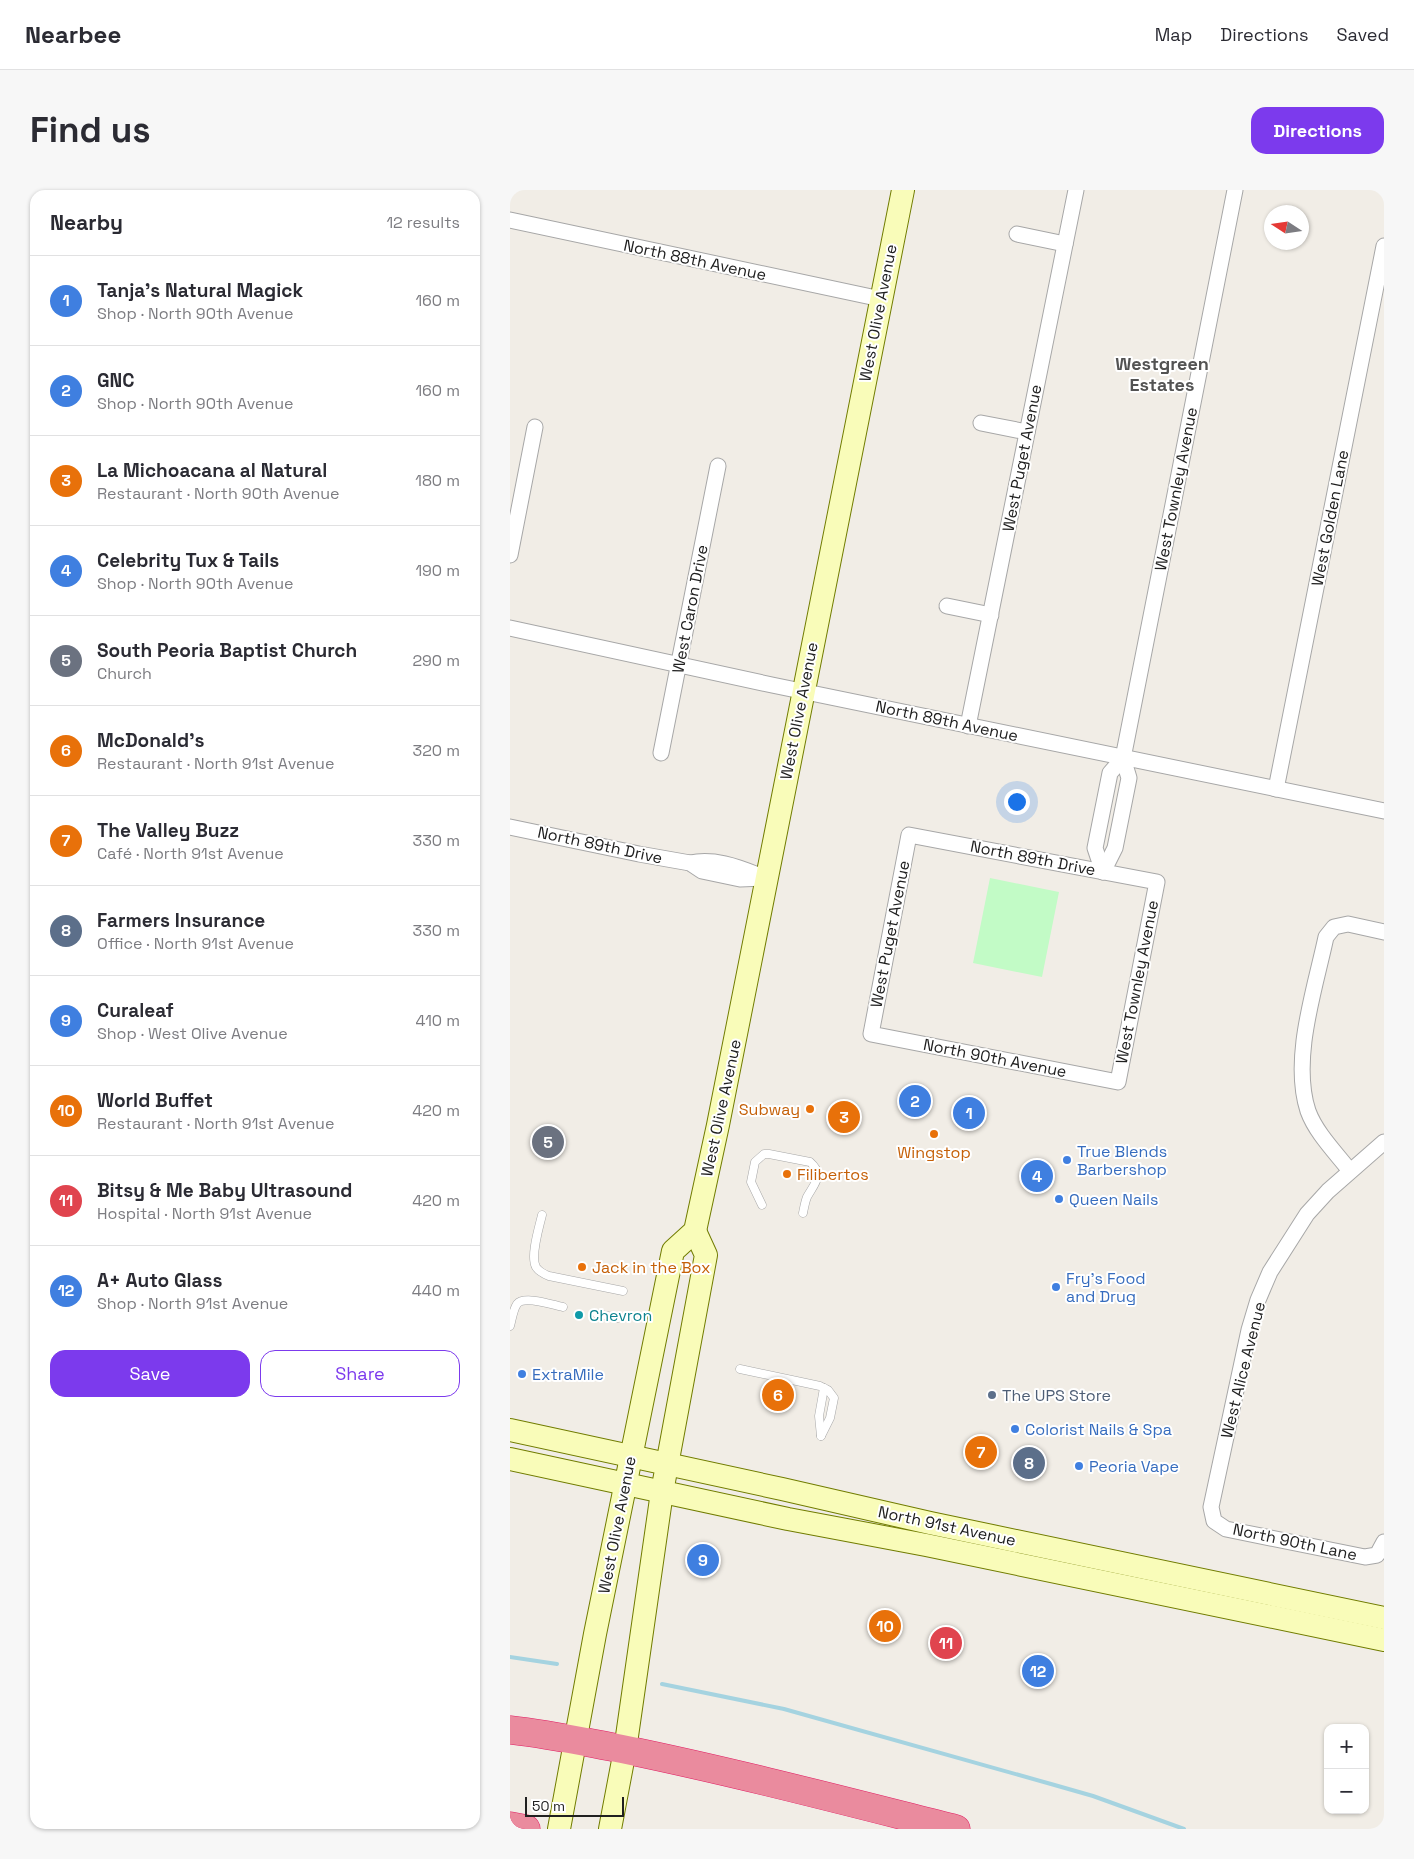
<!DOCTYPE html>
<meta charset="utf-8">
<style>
body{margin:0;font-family:"Space Grotesk",sans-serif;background:#f7f7f7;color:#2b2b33}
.controls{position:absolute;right:15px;bottom:15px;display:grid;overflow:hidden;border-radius:10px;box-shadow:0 1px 4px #0004}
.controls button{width:45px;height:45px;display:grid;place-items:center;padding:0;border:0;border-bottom:1px solid #e1e1e2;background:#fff;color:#2b2b33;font:25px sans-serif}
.compass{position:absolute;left:754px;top:15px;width:45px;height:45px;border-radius:50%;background:#fff;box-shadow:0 1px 4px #0004;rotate:282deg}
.scale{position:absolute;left:15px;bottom:12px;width:99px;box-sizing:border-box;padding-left:5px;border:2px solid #202020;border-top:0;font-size:14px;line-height:18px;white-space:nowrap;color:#202020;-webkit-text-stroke:4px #fff;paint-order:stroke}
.you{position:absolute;left:506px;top:611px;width:18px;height:18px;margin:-12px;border:4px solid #fff;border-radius:50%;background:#1a73e8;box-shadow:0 0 0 8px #1a73e833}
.badge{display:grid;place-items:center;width:32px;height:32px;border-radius:50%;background:#7c3aed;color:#fff;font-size:16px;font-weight:700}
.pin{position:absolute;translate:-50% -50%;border:2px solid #fff;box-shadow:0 1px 5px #0006}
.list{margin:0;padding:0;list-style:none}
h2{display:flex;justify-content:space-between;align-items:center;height:65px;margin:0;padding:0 20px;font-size:21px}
h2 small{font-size:16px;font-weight:400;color:#7c7c81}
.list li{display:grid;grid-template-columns:32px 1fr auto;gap:15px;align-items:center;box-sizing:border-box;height:90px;padding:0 20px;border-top:1px solid #e1e1e2}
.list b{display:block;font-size:19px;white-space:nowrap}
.list p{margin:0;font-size:16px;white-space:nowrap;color:#7c7c81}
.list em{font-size:16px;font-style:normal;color:#7c7c81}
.actions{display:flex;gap:10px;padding:15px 20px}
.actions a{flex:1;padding:11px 0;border:1px solid #7c3aed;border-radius:15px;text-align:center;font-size:18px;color:#7c3aed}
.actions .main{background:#7c3aed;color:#fff}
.map{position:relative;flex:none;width:874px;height:1639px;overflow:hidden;border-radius:15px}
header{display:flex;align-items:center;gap:30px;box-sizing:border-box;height:70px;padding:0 25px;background:#fff;border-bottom:1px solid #e1e1e2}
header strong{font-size:24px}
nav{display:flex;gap:28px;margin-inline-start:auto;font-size:18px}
.intro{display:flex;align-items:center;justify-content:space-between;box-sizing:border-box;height:120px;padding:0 30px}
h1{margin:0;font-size:35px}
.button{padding:12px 22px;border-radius:15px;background:#7c3aed;color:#fff;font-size:18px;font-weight:700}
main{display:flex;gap:30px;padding:0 30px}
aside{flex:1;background:#fff;border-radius:15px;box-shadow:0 1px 4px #0004}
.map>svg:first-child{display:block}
</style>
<header>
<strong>Nearbee</strong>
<nav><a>Map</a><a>Directions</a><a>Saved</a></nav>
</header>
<div class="intro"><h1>Find us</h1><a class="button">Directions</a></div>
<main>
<aside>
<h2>Nearby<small>12 results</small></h2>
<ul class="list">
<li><span class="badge" style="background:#3f7fe0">1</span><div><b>Tanja's Natural Magick</b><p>Shop · North 90th Avenue</p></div><em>160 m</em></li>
<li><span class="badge" style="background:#3f7fe0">2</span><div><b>GNC</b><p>Shop · North 90th Avenue</p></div><em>160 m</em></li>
<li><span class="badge" style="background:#e8710a">3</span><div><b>La Michoacana al Natural</b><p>Restaurant · North 90th Avenue</p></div><em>180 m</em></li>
<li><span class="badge" style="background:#3f7fe0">4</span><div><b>Celebrity Tux &amp; Tails</b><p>Shop · North 90th Avenue</p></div><em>190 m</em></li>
<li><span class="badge" style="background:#6b7280">5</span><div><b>South Peoria Baptist Church</b><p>Church</p></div><em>290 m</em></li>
<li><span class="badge" style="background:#e8710a">6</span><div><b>McDonald's</b><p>Restaurant · North 91st Avenue</p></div><em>320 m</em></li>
<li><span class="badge" style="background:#e8710a">7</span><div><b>The Valley Buzz</b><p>Café · North 91st Avenue</p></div><em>330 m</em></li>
<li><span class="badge" style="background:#5c6f8a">8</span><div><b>Farmers Insurance</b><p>Office · North 91st Avenue</p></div><em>330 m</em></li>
<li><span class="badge" style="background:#3f7fe0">9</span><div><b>Curaleaf</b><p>Shop · West Olive Avenue</p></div><em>410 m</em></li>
<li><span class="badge" style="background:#e8710a">10</span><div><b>World Buffet</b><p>Restaurant · North 91st Avenue</p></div><em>420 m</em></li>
<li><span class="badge" style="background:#e0444e">11</span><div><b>Bitsy &amp; Me Baby Ultrasound</b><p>Hospital · North 91st Avenue</p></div><em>420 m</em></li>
<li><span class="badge" style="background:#3f7fe0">12</span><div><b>A+ Auto Glass</b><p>Shop · North 91st Avenue</p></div><em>440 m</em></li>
</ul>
<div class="actions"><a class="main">Save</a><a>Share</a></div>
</aside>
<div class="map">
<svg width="874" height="1639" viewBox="0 0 874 1639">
<rect width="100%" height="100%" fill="#f1ede6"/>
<!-- park -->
<path fill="#c2fbc6" d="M480,688L549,702L532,787L463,773Z"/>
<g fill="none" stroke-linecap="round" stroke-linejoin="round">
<!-- stream -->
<g stroke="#a5d3e0" stroke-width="4">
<path d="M0,1467L47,1474"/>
<path d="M152,1494L274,1519L541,1594L583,1606L674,1639"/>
</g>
<defs>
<g id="lane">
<path d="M252,1015L241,992L245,972L254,964H259L300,972C315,985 304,994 297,1007C295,1012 294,1018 293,1023"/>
<path d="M32,1025C29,1038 20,1066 26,1077C29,1082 34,1084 39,1086L113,1101"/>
<path d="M87,1124L108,1128"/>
<path d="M0,1136C2,1129 3,1120 7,1114C14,1105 43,1115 53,1117"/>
<path d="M230,1179L310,1196L318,1200L324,1208L320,1228L311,1246"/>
<path d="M311,1246L309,1226L314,1198"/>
</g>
<g id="street">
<path d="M0,30L371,109"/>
<path d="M507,44L555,54"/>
<path d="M471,233L517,242"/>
<path d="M0,365L25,237"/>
<path d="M437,416L481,425"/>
<path d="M0,438L262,495L874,621"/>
<path d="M458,536L566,0"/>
<path d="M151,563L208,276"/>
<path d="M766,599L874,56"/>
<path d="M0,637L129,664L180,673L192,681L230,689L256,688"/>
<path d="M399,645L647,692L608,892L361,844Z"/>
<path d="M180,673C203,668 226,676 248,685"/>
<path d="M593,682L605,658L619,588L613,568L617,548L725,0"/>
<path d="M593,682L585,658L600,583L613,568"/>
<path d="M874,952L818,1001L797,1024L760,1082L748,1110L739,1140L701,1317L704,1331L716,1339L855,1367L867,1365L874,1352"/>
<path d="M840,981C826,963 806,943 798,921C781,869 805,799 816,747L824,737L838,734L874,742"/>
</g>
<g id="secondary">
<path d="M0,1240L272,1299L420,1333L874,1428"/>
<path d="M0,1269L278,1329L416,1355L874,1450"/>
<path d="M49,1639L85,1444L163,1061L185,1041L208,935L393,0"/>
<path d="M100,1639L115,1560L152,1302L196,1065L185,1041"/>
</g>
<g id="highway">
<path d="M0,1540C38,1544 74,1552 112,1559C224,1582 335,1611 446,1639"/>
<path d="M0,1636L16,1639"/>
</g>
</defs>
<!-- lane casing -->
<use href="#lane" stroke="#a7a7a7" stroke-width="9"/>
<!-- street casing -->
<use href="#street" stroke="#a7a7a7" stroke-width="17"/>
<!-- secondary casing -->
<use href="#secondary" stroke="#717c01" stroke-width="24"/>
<!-- highway casing -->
<use href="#highway" stroke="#e12065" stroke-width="29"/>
<!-- lane -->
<use href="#lane" stroke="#fff" stroke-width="8"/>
<!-- street -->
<use href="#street" stroke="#fff" stroke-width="15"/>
<!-- secondary -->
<use href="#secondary" stroke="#f9fcb9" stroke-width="22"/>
<!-- highway -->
<use href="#highway" stroke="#ea8b9e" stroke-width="28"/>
</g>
<!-- markers -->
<g fill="#e8710a" stroke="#fff" stroke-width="2">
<circle cx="300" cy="919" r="5"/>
<circle cx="424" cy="944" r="5"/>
<circle cx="277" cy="984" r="5"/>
<circle cx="72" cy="1077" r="5"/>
</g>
<g fill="#3f7fe0" stroke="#fff" stroke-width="2">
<circle cx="557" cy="970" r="5"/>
<circle cx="549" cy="1009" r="5"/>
<circle cx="546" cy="1097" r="5"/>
<circle cx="12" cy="1184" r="5"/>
<circle cx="505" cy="1239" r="5"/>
<circle cx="569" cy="1276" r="5"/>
</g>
<circle fill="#0f9aa8" stroke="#fff" stroke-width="2" cx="69" cy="1125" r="5"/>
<circle fill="#5c6f8a" stroke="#fff" stroke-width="2" cx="482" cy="1205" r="5"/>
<g text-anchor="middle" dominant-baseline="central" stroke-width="4" stroke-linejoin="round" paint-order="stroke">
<!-- street labels -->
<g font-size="16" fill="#202020" stroke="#fff">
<text transform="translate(185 70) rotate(12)">North 88th Avenue</text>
<text transform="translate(368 123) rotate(-79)">West Olive Avenue</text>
<text transform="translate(512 268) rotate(-79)">West Puget Avenue</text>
<text transform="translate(666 299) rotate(-79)">West Townley Avenue</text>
<text transform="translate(820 328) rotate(-79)">West Golden Lane</text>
<text transform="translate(180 419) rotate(-79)">West Caron Drive</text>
<text transform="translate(289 521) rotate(-79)">West Olive Avenue</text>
<text transform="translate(437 531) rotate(12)">North 89th Avenue</text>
<text transform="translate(90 655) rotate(12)">North 89th Drive</text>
<text transform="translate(523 668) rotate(11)">North 89th Drive</text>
<text transform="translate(380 744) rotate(-79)">West Puget Avenue</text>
<text transform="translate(627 792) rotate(-79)">West Townley Avenue</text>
<text transform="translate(485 868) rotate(11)">North 90th Avenue</text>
<text transform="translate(211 918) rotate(-78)">West Olive Avenue</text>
<text transform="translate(733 1180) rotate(-76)">West Alice Avenue</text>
<text transform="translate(107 1335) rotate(-79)">West Olive Avenue</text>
<text transform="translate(437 1336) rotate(12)">North 91st Avenue</text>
<text transform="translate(785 1352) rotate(12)">North 90th Lane</text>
</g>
<!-- food labels -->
<g font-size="16" fill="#c56008" stroke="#fff" text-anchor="start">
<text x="290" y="919" text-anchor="end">Subway</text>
<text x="424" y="962" text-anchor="middle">Wingstop</text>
<text x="287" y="984">Filibertos</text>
<text x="82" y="1077">Jack in the Box</text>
</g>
<!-- shop labels -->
<g font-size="16" fill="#366cbe" stroke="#fff" text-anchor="start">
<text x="567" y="961">True Blends<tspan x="567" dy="18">Barbershop</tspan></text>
<text x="559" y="1009">Queen Nails</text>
<text x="556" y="1088">Fry's Food<tspan x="556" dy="18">and Drug</tspan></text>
<text x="22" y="1184">ExtraMile</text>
<text x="515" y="1239">Colorist Nails &amp; Spa</text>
<text x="579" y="1276">Peoria Vape</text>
</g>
<!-- culture labels -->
<g font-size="16" fill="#0d838f" stroke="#fff" text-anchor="start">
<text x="79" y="1125">Chevron</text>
</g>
<!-- service labels -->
<g font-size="16" fill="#4e5e75" stroke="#fff" text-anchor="start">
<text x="492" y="1205">The UPS Store</text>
</g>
<!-- neighbourhood labels -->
<g font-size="18" font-weight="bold" fill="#535353" stroke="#fff">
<text x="652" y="173">Westgreen<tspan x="652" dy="21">Estates</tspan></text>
</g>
</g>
</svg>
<div class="controls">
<button>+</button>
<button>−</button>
</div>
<svg class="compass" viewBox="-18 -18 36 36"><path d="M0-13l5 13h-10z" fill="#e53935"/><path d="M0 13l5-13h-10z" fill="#7c7c81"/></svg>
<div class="scale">50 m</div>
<div class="you"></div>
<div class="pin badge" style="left:459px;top:923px;background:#3f7fe0">1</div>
<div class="pin badge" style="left:405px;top:911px;background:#3f7fe0">2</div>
<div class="pin badge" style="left:334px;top:927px;background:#e8710a">3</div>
<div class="pin badge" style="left:527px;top:986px;background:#3f7fe0">4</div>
<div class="pin badge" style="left:38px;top:952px;background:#6b7280">5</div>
<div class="pin badge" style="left:268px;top:1205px;background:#e8710a">6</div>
<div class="pin badge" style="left:471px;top:1262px;background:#e8710a">7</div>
<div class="pin badge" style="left:519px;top:1273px;background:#5c6f8a">8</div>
<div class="pin badge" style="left:193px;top:1370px;background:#3f7fe0">9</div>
<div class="pin badge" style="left:375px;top:1436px;background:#e8710a">10</div>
<div class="pin badge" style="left:436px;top:1453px;background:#e0444e">11</div>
<div class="pin badge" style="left:528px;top:1481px;background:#3f7fe0">12</div>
</div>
</main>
